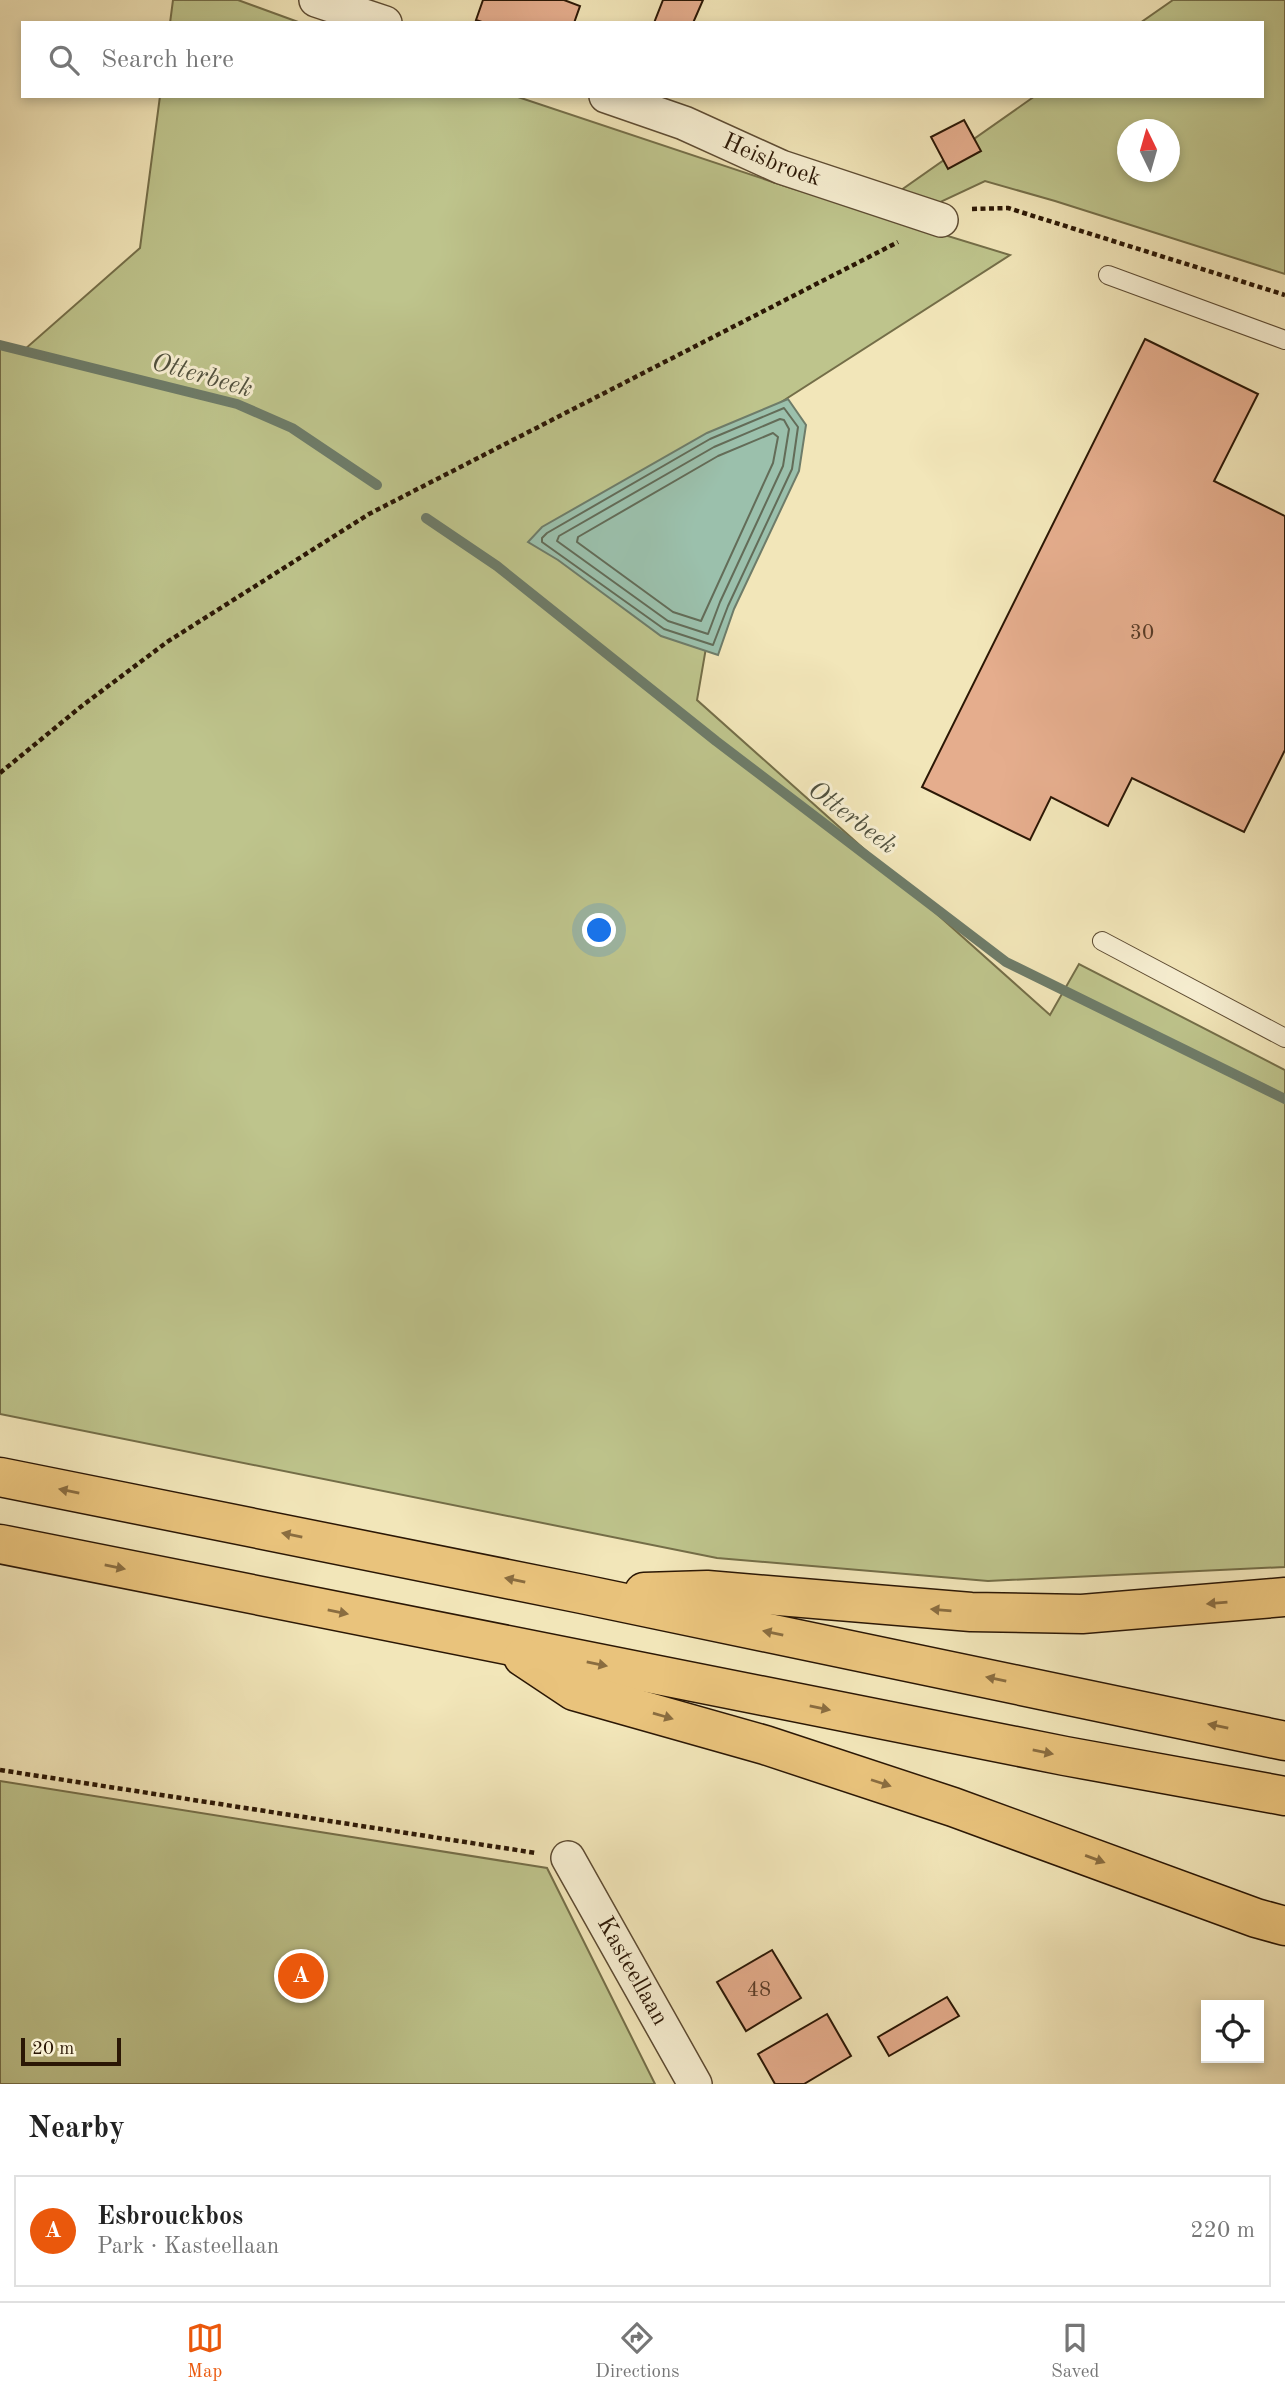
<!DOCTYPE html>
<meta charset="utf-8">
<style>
body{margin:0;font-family:"Old Standard TT",serif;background:#f2f2f2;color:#222}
.controls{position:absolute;right:21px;bottom:21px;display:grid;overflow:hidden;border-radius:0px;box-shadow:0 4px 10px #0003}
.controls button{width:63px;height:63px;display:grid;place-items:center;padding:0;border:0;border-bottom:2px solid #e0e0e0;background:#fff;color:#222;font:35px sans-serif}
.compass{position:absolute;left:1117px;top:119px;width:63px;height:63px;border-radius:50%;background:#fff;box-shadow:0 4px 10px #0003;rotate:355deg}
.scale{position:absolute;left:21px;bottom:18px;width:100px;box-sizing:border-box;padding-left:7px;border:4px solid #2b1705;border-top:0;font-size:19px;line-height:24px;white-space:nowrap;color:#2b1705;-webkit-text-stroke:5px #f7efd2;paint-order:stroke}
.you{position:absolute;left:600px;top:931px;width:24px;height:24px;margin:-18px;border:5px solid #fff;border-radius:50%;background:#1a73e8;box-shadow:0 0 0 10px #1a73e833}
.badge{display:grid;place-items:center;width:46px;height:46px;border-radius:50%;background:#ea580c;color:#fff;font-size:23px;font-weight:700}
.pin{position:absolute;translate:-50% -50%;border:4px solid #fff;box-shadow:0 2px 7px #0006}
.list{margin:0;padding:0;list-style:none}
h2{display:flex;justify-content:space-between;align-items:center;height:91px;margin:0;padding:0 28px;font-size:30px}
h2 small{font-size:23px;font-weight:400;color:#767676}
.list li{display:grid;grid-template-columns:46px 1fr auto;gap:21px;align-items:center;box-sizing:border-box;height:112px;margin:0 14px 14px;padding:0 14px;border:2px solid #e0e0e0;border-radius:0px}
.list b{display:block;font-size:26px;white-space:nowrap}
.list p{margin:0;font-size:23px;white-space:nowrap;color:#767676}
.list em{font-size:23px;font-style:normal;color:#767676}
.icon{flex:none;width:38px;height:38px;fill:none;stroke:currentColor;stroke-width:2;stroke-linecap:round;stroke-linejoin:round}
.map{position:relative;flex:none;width:1285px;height:2084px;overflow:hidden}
.search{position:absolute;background:#fff;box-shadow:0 4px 10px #0003;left:21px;right:21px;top:21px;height:77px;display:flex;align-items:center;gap:18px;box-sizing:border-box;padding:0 24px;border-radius:0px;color:#767676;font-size:26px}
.sheet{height:217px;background:#fff}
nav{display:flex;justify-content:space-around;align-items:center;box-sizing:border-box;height:98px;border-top:2px solid #e0e0e0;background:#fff;font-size:19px;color:#767676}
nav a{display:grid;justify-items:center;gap:4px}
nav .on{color:#ea580c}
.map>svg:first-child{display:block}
</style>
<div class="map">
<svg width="1285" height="2084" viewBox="0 0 1285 2084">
<rect width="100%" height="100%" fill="#f2e6b9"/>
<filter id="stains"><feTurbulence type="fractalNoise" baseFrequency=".00286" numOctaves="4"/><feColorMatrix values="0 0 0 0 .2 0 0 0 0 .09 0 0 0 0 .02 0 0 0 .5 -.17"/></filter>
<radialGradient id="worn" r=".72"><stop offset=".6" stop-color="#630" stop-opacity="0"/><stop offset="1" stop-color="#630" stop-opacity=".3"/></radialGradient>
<!-- green -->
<g fill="#bec48c" stroke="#746e48" stroke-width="2" fill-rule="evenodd">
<path d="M173,0H238L301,23H170Z"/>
<path d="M1173,0H1285V274L1055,201L985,181L932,206L897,193L1035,96H1262V23H1140ZM1128,130H1170V172H1128Z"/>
<path d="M160,96H515L788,187L1010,255L576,534L707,642L697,700L1050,1015L1079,964L1285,1070V1567L988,1581L717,1558L0,1414V343L24,350L140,248Z"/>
<path d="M0,1781L547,1868L655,2084H0Z"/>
</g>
<!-- water -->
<path fill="#9bc0ac" stroke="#6e7c69" stroke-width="2" d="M788,399L806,425L799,471L734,609L718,655L661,636L558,560L528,542L542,527L707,433Z"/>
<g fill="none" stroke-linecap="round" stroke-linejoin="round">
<!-- shore -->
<g stroke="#636c58" stroke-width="2">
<path d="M784,408L798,427L792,469L728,606L713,645L664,629L542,542V538L547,533L710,439Z"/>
<path d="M780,419L784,420L789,429L783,466L720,602L708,634L668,621L557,541L559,536L714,447Z"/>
<path d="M773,433L778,437L773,463L701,621L673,612L577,542L578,537L718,456Z"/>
</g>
<!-- stream -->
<g stroke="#6e7c69" stroke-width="10">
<path d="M0,345L237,404L292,428L377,485"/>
<path d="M426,518L497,566L716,741L1006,962L1285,1099"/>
</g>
</g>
<!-- building -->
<g fill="#e5ad8d" stroke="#2b1705" stroke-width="2">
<path d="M483,0H564L580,6L574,23H485L476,20Z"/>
<path d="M663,0H703L693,23H654Z"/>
<path d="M964,120L981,151L948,169L931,137Z"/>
<path d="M1145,339L1258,394L1214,481L1285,516V750L1244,832L1132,778L1108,826L1051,797L1030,840L922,787Z"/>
<path d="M772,1950L801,1998L746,2031L717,1982Z"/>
<path d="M947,1997L959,2016L889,2056L878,2037Z"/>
<path d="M827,2014L851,2056L804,2084H775L758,2054Z"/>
</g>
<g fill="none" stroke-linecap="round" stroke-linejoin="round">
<defs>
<g id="service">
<path d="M1108,275L1285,340"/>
<path d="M1102,941L1285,1038"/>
</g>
<g id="minor">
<path d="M316,0L385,23"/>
<path id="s1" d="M606,96L684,123L781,167L941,220"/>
<path id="s2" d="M568,1858L695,2084"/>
</g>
<g id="trunk">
<path d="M0,1477L582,1594L1285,1741"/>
<path d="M0,1544L1065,1756L1285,1796"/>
<path d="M644,1592L707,1590L971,1612L1082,1614L1285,1597"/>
<path d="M523,1657L574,1691L765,1745L953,1807L1256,1918L1285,1926"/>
</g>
</defs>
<!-- service casing -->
<use href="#service" stroke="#5d4b32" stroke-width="20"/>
<!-- minor casing -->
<use href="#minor" stroke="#5d4b32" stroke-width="36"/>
<!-- trunk casing -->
<use href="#trunk" stroke="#2b1705" stroke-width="41"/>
<!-- path -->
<g stroke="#2b1705" stroke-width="4.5" stroke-dasharray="5 3.5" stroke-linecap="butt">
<path d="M972,209L1008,208L1285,295"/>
<path d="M0,773L83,705L167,642L369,514L898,242"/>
<path d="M0,1770L536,1853"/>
</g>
<!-- service -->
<use href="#service" stroke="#f7efd2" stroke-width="18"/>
<!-- minor -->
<use href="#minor" stroke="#f7efd2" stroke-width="33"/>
<!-- trunk -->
<use href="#trunk" stroke="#e9c37c" stroke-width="38"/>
</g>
<!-- one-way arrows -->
<defs><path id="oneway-solid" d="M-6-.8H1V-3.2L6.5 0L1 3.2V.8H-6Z" transform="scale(1.75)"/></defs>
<g fill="#8a6d40">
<use href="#oneway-solid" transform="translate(69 1491) rotate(-169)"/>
<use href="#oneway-solid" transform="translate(292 1535) rotate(-169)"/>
<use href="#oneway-solid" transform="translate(115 1567) rotate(11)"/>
<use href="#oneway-solid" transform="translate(515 1580) rotate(-168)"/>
<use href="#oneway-solid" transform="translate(1217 1603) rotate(175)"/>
<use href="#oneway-solid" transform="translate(941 1610) rotate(-175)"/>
<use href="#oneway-solid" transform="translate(338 1612) rotate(11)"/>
<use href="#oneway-solid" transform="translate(773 1633) rotate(-168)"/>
<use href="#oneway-solid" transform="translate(597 1664) rotate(11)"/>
<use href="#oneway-solid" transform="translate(996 1679) rotate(-168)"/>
<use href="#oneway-solid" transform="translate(820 1708) rotate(11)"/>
<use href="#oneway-solid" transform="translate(663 1716) rotate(16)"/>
<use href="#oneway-solid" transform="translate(1218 1726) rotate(-168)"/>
<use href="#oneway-solid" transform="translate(1043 1752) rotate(11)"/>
<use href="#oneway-solid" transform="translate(881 1783) rotate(18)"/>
<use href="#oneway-solid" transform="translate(1095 1859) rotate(20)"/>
</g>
<g text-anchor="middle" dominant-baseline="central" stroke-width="6" stroke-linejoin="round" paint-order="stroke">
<!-- number labels -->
<g font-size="21" fill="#5a3c27">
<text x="1142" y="633">30</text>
<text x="759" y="1990">48</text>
</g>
<!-- street labels -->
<g font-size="24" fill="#2b1705" stroke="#f7efd2">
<text stroke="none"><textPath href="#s1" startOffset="178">Heisbroek</textPath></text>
<text stroke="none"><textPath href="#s2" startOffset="130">Kasteellaan</textPath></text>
</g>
<!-- water labels -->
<g font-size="26" font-style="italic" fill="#52523f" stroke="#f7efd2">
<text transform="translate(202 376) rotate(16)">Otterbeek</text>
<text transform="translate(852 818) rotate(37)">Otterbeek</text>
</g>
</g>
<rect width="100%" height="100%" filter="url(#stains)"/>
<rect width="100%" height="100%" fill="url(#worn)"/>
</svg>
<div class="controls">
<button><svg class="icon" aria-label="locate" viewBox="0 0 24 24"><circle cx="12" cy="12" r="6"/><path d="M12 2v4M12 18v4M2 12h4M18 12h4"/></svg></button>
</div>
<svg class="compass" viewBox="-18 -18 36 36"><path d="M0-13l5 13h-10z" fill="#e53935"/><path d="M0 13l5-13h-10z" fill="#767676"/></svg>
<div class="scale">20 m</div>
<div class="you"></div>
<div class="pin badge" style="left:301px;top:1976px">A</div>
<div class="search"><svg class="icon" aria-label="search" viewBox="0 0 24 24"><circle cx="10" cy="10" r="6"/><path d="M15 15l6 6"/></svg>Search here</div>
</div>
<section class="sheet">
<h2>Nearby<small></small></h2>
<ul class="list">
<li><span class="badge">A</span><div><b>Esbrouckbos</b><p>Park · Kasteellaan</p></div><em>220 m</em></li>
</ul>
</section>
<nav>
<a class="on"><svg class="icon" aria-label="map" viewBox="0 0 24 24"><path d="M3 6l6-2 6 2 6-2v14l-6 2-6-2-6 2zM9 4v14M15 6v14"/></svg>Map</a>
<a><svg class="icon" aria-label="directions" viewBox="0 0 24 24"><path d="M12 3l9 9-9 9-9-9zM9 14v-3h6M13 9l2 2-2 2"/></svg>Directions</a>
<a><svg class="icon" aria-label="saved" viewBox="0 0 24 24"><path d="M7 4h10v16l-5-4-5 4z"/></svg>Saved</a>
</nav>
